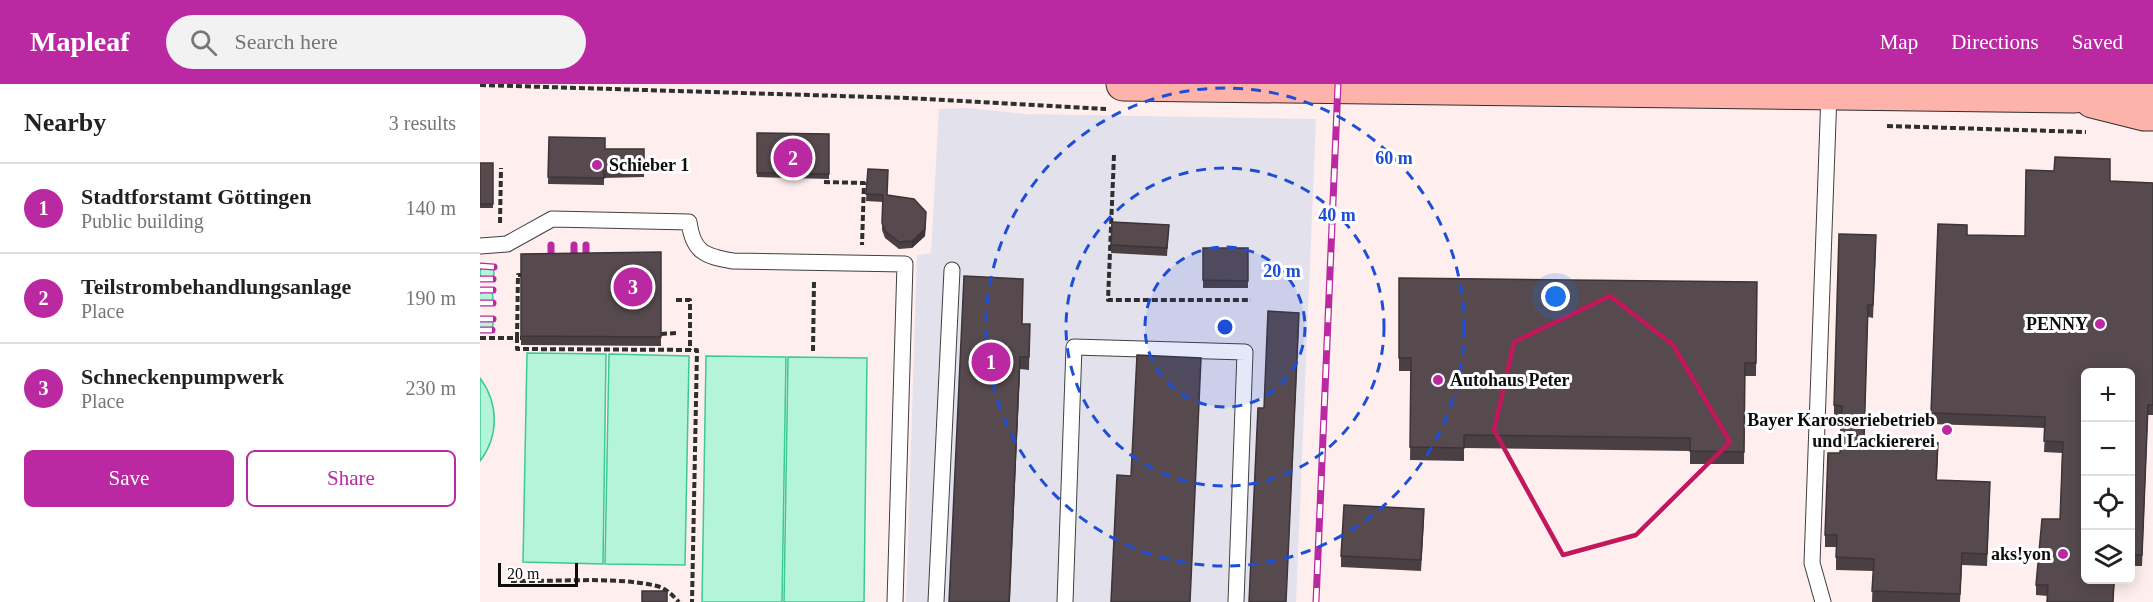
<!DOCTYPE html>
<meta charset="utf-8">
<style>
body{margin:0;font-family:"Times New Roman",serif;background:#f2f2f2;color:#222}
.controls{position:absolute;right:18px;bottom:18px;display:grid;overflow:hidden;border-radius:9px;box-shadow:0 3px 15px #0003}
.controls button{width:54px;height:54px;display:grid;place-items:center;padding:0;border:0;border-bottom:2px solid #e0e0e0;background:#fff;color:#222;font:30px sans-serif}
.scale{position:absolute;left:18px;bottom:15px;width:80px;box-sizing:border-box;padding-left:6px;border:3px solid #0d0d0d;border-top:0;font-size:16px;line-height:21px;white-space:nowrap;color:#0d0d0d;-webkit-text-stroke:4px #fff;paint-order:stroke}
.you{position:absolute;left:1076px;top:213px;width:21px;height:21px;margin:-15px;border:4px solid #fff;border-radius:50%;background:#1a73e8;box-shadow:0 0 0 9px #1a73e833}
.badge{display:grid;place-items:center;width:39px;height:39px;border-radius:50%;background:#ba28a2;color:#fff;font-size:20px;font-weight:700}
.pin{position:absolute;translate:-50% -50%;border:3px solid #fff;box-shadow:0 2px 6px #0006}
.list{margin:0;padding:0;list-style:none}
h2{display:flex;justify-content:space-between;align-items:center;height:78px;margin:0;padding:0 24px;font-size:26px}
h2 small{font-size:20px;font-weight:400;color:#767676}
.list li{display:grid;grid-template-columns:39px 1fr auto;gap:18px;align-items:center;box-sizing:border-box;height:90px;padding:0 24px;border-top:2px solid #e0e0e0}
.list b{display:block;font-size:22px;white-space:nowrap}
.list p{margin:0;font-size:20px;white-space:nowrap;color:#767676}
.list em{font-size:20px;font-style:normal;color:#767676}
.actions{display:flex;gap:12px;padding:18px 24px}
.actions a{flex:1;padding:14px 0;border:2px solid #ba28a2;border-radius:9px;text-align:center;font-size:21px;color:#ba28a2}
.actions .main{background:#ba28a2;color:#fff}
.icon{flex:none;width:33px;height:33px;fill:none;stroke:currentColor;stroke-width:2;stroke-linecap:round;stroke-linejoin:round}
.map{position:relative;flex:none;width:1673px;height:518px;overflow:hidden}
header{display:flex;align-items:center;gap:36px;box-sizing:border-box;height:84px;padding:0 30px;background:#ba28a2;color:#fff}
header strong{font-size:28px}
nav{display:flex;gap:33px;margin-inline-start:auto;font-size:21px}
.search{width:420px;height:54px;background:#f2f2f2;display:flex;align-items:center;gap:15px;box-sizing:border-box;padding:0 21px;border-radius:33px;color:#767676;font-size:22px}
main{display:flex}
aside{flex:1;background:#fff}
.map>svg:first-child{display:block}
</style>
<header>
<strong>Mapleaf</strong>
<div class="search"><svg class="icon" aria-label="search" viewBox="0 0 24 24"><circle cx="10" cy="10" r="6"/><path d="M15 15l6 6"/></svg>Search here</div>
<nav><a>Map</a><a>Directions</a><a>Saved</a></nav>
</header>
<main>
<aside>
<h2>Nearby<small>3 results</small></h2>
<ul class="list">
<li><span class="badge">1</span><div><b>Stadtforstamt Göttingen</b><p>Public building</p></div><em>140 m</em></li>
<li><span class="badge">2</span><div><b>Teilstrombehandlungsanlage</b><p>Place</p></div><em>190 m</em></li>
<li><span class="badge">3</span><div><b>Schneckenpumpwerk</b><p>Place</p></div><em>230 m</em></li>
</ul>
<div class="actions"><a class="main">Save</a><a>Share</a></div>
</aside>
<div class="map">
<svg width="1673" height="518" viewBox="0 0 1673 518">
<rect width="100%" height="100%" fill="#fee"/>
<!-- industrial -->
<path fill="#e3e2ec" d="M488,24L545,30L836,35L816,518H426L437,171L451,169L459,25Z"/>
<!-- water -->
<g fill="#b4f5da" stroke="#3cca93" stroke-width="1.5">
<circle cx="7" cy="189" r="7"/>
<circle cx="6" cy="213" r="7"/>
<circle cx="6" cy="240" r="7"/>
<path d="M47,269L126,270L123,480L43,478Z"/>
<path d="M129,270L209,272L205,481L125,480Z"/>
<path d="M226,272L306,273L302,518H222Z"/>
<path d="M308,273L387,274L384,518H304Z"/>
<path d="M0,294C19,320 19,352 0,377Z"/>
</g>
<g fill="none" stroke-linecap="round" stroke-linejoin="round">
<defs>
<g id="lane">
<path d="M0,162L27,160L72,135L209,138C213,168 224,172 253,177L425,180L415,518"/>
<path d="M456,518L472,186"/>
<path d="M585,518L594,263L765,268L756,518"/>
<path d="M1343,518L1332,479L1349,9"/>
</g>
<g id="secondary">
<path d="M643,0L1593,12L1673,3"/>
<path d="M1612,17L1664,30H1673"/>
</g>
</defs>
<!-- lane casing -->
<use href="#lane" stroke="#404040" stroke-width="17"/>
<!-- secondary casing -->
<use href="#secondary" stroke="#2f2f2f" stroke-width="35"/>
<!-- path -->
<g stroke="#2f2f2f" stroke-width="4" stroke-dasharray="6 3" stroke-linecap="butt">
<path d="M0,1L427,14L626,25"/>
<path d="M1407,42L1606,48"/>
<path d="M634,71L628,216H771"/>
<path d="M344,98L384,99L382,161"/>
<path d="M20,139L21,84"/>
<path d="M38,191H118V255L37,254Z"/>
<path d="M196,216H210V266"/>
<path d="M181,250L196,249"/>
<path d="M0,254H37V265L217,266L212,518"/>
<path d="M333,267L334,198"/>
<path d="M31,497C74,498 135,492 177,502C187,505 192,511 199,518"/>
</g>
<!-- lane -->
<use href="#lane" stroke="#fff" stroke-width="15"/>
<!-- secondary -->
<use href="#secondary" stroke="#fdb3aa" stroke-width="33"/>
<defs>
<g id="rail">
<path d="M0,182L14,183"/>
<path d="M94,185V161"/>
<path d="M106,185V161"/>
<path d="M71,188V161"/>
<path d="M0,195H13"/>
<path d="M0,206H13"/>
<path d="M0,219H13"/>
<path d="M0,235H13"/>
<path d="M0,246H12"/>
<path d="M836,518L858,0"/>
</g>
</defs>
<!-- rail casing -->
<use href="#rail" stroke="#ba28a2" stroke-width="7"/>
<!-- rail -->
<use href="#rail" stroke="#fff" stroke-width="4.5" stroke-dasharray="14" stroke-linecap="butt"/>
</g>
<!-- wall -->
<g fill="#4a4043">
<path d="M277,49L349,50V95L277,93Z"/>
<path d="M69,53L125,65H164V93L124,94V101L68,100Z"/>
<rect x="0" y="79" width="13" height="45"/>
<path d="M388,85L408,111L446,135L445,152L432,164L419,165L405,154L402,146L403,118L386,117Z"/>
<path d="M1630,97L1673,99V331H1668L1662,482H1654L1653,493L1635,497L1633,518H1567L1568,512L1556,511V501L1580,435L1582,369L1564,368L1565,344L1451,340V329L1487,151L1545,152Z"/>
<path d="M632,138L689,141L687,172L631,169Z"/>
<rect x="723" y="164" width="45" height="40"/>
<path d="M1396,164L1393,234L1388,233L1384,356L1458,371L1457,396L1510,410L1507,482L1482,481L1480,518H1392L1393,487L1356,486V463H1345V451L1360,369L1361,334L1354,333V321Z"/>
<path d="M181,168V262L41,261V170Z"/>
<path d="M919,194L1277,198L1276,292H1265L1264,380H1210V367L984,364V377L930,376L931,287H919Z"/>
<path d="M543,208L542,240H550L549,286L540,285L530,518H469Z"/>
<path d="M944,436L941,487L861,483V472Z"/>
</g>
<!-- shaded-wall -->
<g fill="#3c3437">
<path d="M446,135L445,152L432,164V157Z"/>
<path d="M819,229V239L806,518Z"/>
<path d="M540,273V285L529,518Z"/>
<path d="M1654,471L1653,493L1650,494V483Z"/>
</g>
<!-- building -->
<g fill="#564a4e" stroke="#3c3437" stroke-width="1.5">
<path d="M277,49L349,50V90L277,89Z"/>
<path d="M69,53L125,54V65H164V86L124,87V94L68,93Z"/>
<path d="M1575,73L1630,75V97L1673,99V321H1668L1662,471H1654L1653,482L1650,483V288H1605V495H1634L1633,518H1567L1568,501H1556L1562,435H1580L1583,358L1564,357L1565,333L1451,329L1458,140L1487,141V151L1545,152L1546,86L1574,87Z"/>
<rect x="0" y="79" width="13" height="41"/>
<path d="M388,85L408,86L407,111L434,115L446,128L445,145L432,157L419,158L405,147L402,139L403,111L386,110Z"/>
<path d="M632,138L689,141L687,164L631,161Z"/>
<path d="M1359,150L1396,151L1393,221H1388L1384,356L1458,359L1456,396L1510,398L1507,470L1482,469L1480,510L1392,507L1394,475L1356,473L1357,451H1345L1348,369H1360L1362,322L1354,321Z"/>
<path d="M723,164H768V197L723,196Z"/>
<path d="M181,168V253L41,252V170Z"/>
<path d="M484,192L543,195L542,240H550L549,273H540L529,518H469Z"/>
<path d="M919,194L1277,198L1276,279H1265L1264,368L1210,367V354L984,351V364L930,363L931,274H919Z"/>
<path d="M788,227L819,229L806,518H769L778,324H784Z"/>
<path d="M657,271L721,274L710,518H631L637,391L651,392Z"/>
<path d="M864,421L944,425L941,476L861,472Z"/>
<rect x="162" y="507" width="25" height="11"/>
</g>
<!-- marked area -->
<path fill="none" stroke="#c2185b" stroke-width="4.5" stroke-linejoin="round" d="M1130,212L1193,261L1250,358L1156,451L1083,471L1014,346L1034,258Z"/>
<!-- distance rings -->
<circle cx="745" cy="243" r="80" fill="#1d4ed8" fill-opacity=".12"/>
<g fill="none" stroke="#1d4ed8" stroke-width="3" stroke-dasharray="10 8">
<circle cx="745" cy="243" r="80"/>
<circle cx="745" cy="243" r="159"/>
<circle cx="745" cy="243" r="239"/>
</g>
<!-- markers -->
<g fill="#ba28a2" stroke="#fff" stroke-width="2">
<circle cx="117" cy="81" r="6"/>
<circle cx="1620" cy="240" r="6"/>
<circle cx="958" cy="296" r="6"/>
<circle cx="1467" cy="346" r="6"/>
<circle cx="1583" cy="470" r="6"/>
</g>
<g text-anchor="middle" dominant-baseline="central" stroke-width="6" stroke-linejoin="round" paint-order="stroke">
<!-- poi labels -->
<g font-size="18" font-weight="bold" fill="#0d0d0d" stroke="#fff" text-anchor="end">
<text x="129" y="81" text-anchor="start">Schieber 1</text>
<text x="1608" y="240">PENNY</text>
<text x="970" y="296" text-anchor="start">Autohaus Peter</text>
<text x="1455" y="336">Bayer Karosseriebetrieb<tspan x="1455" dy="21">und Lackiererei</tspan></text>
<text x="1571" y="470">aks!yon</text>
</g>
</g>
<circle cx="745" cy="243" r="9" fill="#1d4ed8" stroke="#fff" stroke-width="3"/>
<g font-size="18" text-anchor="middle" font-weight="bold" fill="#1d4ed8" stroke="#fff" stroke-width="6" stroke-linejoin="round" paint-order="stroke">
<text x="914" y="80">60 m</text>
<text x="857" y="137">40 m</text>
<text x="802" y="193">20 m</text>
</g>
</svg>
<div class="controls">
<button>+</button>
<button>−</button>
<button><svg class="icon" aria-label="locate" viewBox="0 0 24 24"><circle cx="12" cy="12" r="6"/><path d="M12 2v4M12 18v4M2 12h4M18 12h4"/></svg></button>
<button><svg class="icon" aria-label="layers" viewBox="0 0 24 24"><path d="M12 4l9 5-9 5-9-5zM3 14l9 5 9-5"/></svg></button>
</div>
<div class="scale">20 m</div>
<div class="you"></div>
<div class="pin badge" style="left:511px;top:278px">1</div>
<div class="pin badge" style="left:313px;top:74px">2</div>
<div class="pin badge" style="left:153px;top:203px">3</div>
</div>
</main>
